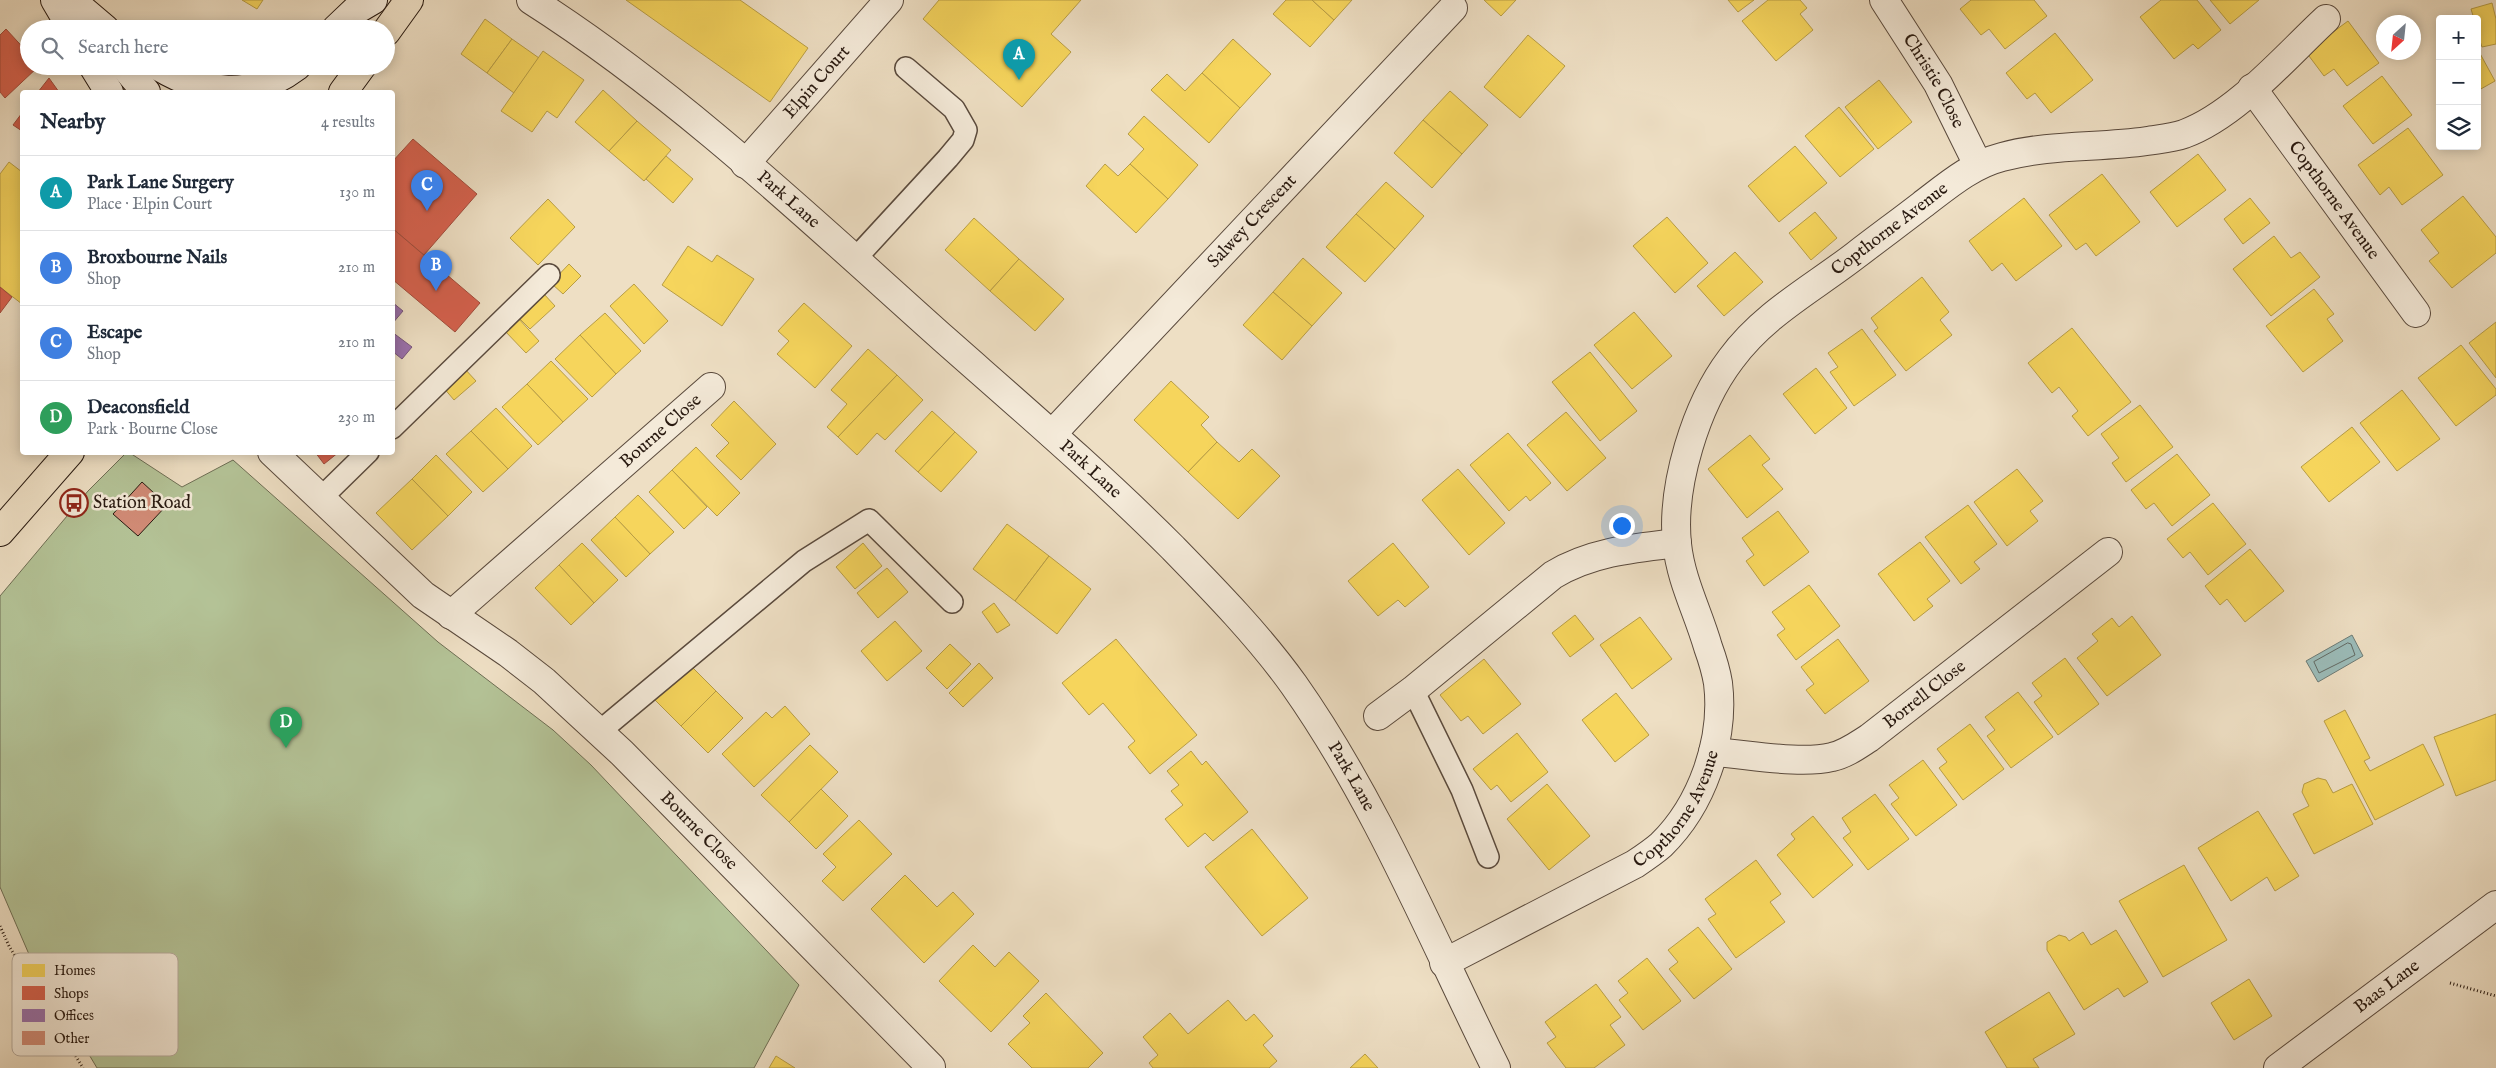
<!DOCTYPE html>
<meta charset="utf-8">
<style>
body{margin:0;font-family:"IM FELL English",serif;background:#f2f2f3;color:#1f2937}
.controls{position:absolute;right:15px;top:15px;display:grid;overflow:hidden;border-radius:5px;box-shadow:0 2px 12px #0003}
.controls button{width:45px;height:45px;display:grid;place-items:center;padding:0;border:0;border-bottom:1px solid #e0e1e3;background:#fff;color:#1f2937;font:25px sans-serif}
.compass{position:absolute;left:2376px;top:15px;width:45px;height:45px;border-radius:50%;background:#fff;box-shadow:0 2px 12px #0003;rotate:207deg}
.you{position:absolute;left:1621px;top:525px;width:18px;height:18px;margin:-12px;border:4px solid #fff;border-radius:50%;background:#1a73e8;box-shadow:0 0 0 8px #1a73e833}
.badge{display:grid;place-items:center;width:32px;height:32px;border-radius:50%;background:#d93025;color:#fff;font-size:16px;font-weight:700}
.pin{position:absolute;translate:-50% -41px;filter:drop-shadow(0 1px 2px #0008)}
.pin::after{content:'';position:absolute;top:26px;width:18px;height:15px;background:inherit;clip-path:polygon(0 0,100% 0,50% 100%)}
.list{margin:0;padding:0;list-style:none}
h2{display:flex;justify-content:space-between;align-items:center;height:65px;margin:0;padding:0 20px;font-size:21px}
h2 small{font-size:16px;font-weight:400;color:#747a83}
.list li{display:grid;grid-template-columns:32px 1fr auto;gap:15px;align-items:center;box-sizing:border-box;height:75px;padding:0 20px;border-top:1px solid #e0e1e3}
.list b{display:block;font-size:19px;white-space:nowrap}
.list p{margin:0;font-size:16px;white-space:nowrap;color:#747a83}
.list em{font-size:16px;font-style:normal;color:#747a83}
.icon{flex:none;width:28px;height:28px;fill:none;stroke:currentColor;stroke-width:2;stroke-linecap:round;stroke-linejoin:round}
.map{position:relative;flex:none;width:2496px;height:1068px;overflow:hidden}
.search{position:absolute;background:#fff;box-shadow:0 2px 12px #0003;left:20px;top:20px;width:375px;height:55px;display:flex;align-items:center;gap:12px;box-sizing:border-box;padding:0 18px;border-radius:28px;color:#747a83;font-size:19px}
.panel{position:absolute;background:#fff;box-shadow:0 2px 12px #0003;left:20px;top:90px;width:375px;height:365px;border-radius:5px}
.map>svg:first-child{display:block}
</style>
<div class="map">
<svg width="2496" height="1068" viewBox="0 0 2496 1068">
<rect width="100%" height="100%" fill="#eedfc4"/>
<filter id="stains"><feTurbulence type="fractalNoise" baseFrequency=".004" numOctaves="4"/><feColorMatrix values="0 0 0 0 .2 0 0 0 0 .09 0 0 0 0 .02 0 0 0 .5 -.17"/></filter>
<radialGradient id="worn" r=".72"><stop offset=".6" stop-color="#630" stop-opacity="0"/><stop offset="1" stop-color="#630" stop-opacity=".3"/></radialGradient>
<!-- green -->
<path fill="#b4c397" stroke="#6e6e54" d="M126,453H130L182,487L233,460L438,642L553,730L591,765L799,985L754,1068H97L28,952L0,887V596L88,491Z"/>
<!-- water -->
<path fill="#9bbcb9" stroke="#6d7b75" d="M2352,635L2363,656L2318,682L2306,661Z"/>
<!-- homes -->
<g fill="#f6d55c" stroke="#b89d45">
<path d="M242,0H263L257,9Z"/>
<path d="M626,0H740L808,48L770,102Z"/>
<path d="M939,0H1081L1051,34L1071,52L1022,107L923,19Z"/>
<path d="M1286,0H1312L1334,20L1310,47L1273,14Z"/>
<path d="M1312,0H1352L1334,20Z"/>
<path d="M1484,0H1516L1501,16Z"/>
<path d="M1728,0H1754L1738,12Z"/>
<path d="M1768,0H1800L1807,8L1800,14L1813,30L1776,61L1742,21Z"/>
<path d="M1971,0H2034L2047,16L2005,49L1989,29L1981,35L1960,9Z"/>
<path d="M2161,0H2197L2221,30L2198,49L2193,44L2174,59L2140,17Z"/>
<path d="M2210,0H2259L2230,24Z"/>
<path d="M2492,3L2496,19V44L2482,47L2477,32V19H2474L2471,9Z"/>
<path d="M485,19L512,39L487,73L461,54Z"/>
<path d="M2348,21L2379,63L2347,86L2334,69L2324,76L2306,52Z"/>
<path d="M2055,33L2093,80L2051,113L2035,93L2027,99L2006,73Z"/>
<path d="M1528,35L1565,66L1520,118L1484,87Z"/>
<path d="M512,39L539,58L514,93L487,73Z"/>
<path d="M1233,39L1271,74L1240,108L1202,73Z"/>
<path d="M2477,48L2495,81L2479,90L2477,86Z"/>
<path d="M543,51L584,80L557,118L547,111L532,132L501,111Z"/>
<path d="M1202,73L1240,108L1209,143L1151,90L1167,74L1185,91Z"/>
<path d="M2382,76L2412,115L2373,144L2343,106Z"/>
<path d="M1879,80L1912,122L1878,149L1845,107Z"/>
<path d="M603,90L637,121L609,151L575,122Z"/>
<path d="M1450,91L1488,125L1462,154L1423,120Z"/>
<path d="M1839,107L1874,149L1840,177L1805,136Z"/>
<path d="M1144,116L1198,165L1168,199L1130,164L1144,149L1128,134Z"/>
<path d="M1423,120L1462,154L1432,188L1394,153Z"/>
<path d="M637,121L671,150L644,181L609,151Z"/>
<path d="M2408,128L2443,175L2402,205L2389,187L2380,195L2358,165Z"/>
<path d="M1795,146L1827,183L1779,222L1748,186Z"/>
<path d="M2198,154L2226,190L2177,227L2150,192Z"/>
<path d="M666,156L693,179L673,203L646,179Z"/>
<path d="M9,162L22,172V304L0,287V174Z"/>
<path d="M1105,164L1118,176L1130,164L1168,199L1136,233L1086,186Z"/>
<path d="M2102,174L2140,222L2096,256L2086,243L2076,250L2049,215Z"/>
<path d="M1386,182L1424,216L1395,249L1356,214Z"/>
<path d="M2463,196L2496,237V253L2452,288L2429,261L2439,253L2421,230Z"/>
<path d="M2024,198L2062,246L2016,281L2002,263L1992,271L1969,241Z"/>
<path d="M2250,198L2270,223L2243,244L2224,219Z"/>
<path d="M548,199L575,227L538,265L510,238Z"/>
<path d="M1815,212L1837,238L1811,260L1789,233Z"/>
<path d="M1356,214L1395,249L1365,282L1326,247Z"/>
<path d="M1667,217L1708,263L1675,293L1633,246Z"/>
<path d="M974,218L1019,259L990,291L945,250Z"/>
<path d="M2274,236L2291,258L2300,252L2320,277L2271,316L2233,269Z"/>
<path d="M688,246L712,262L717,255L754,279L722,326L662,285Z"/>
<path d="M1735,252L1763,282L1724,316L1697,286Z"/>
<path d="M1303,258L1342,293L1312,326L1273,292Z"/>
<path d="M1019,259L1064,299L1035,331L990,291Z"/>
<path d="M569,264L581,276L563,294L551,283Z"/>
<path d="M1922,277L1949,312L1940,320L1952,335L1906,371L1874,331L1878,328L1871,318Z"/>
<path d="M634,284L668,321L644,344L610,306Z"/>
<path d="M2314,289L2334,314L2327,319L2343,341L2303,372L2266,326Z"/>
<path d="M1273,292L1312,326L1282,360L1243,325Z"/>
<path d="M543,293L555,306L530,329L517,316Z"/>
<path d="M804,303L852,346L815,388L777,354L789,341L778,331Z"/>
<path d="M1634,312L1672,356L1632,389L1594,345Z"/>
<path d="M605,313L641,351L616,374L580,335Z"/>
<path d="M518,318L539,341L526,353L504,330Z"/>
<path d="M2496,322V378L2469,343Z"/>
<path d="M2072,328L2131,402L2088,436L2072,416L2078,411L2059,387L2052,393L2028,363Z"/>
<path d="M1862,329L1896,375L1854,406L1830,372L1838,367L1828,353Z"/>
<path d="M580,335L616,374L592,397L555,359Z"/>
<path d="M2461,345L2496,389V395L2456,426L2418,378Z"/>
<path d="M868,349L897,375L838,437L827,427L847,404L831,390Z"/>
<path d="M1590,352L1637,411L1600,441L1552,382Z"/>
<path d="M551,361L588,399L563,422L527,384Z"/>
<path d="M464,368L476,381L454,400L443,387Z"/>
<path d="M1816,368L1847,408L1815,434L1783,394Z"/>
<path d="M897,375L923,400L885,440L877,433L857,455L838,437Z"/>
<path d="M1171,381L1209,417L1201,425L1217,442L1188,472L1134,420Z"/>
<path d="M527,384L563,422L538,445L502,407Z"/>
<path d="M2402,390L2440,439L2397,471L2360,423Z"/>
<path d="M734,401L776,444L741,480L716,456L729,443L711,425Z"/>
<path d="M2140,405L2173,447L2126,482L2112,463L2119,458L2101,434Z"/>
<path d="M496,408L532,446L508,469L471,431Z"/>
<path d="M932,411L955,432L918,472L895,451Z"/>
<path d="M1566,412L1606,458L1567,491L1527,445Z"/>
<path d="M2352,427L2380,462L2329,502L2301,467Z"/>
<path d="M471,431L508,469L483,492L446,454Z"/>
<path d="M955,432L977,452L941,492L918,472Z"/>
<path d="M1508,433L1551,483L1530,501L1526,496L1509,511L1470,465Z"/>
<path d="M1750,435L1770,459L1762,465L1783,489L1747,518L1708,469Z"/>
<path d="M1217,442L1239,462L1252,449L1280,476L1238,519L1188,472Z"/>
<path d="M696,447L740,493L717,516L672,470Z"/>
<path d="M2177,454L2210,495L2172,526L2154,503L2146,509L2131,490Z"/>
<path d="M436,455L472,492L448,516L412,479Z"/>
<path d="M1458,469L1505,523L1469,555L1422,500Z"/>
<path d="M2017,469L2043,501L2030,511L2038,521L2007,546L1974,502Z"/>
<path d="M672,470L707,507L684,529L649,492Z"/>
<path d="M412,479L448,516L412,550L376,513Z"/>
<path d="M638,495L674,532L650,554L615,517Z"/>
<path d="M2213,503L2246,544L2208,575L2190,552L2183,558L2167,539Z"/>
<path d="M1968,505L1997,544L1974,562L1980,569L1961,584L1925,537Z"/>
<path d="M1778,511L1809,552L1764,586L1746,561L1754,555L1742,538Z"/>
<path d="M615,517L650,554L626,577L591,540Z"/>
<path d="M1007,524L1049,556L1015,601L973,569Z"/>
<path d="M1920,542L1950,581L1927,599L1933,606L1914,621L1878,574Z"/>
<path d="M582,543L618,580L594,603L559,565Z"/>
<path d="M863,543L882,566L855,589L836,567Z"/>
<path d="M1393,543L1429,587L1405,607L1398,600L1378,616L1348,581Z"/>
<path d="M2250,549L2284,591L2245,622L2227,599L2220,605L2205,586Z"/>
<path d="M1049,556L1091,589L1057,634L1015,601Z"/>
<path d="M559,565L594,603L571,625L535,588Z"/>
<path d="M887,568L908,592L878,618L857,593Z"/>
<path d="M1809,585L1840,626L1796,660L1777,635L1785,629L1772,612Z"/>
<path d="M994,603L1010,625L997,633L982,612Z"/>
<path d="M1575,615L1594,639L1570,657L1552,633Z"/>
<path d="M2132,616L2161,655L2107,696L2077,658L2098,641L2092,634L2112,618L2119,627Z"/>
<path d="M1640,617L1672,659L1632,689L1600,645Z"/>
<path d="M895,621L922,651L887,681L861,651Z"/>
<path d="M1116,639L1197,735L1150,774L1128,747L1135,741L1103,703L1089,715L1062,683Z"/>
<path d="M1838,639L1869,681L1825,714L1806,690L1814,684L1801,667Z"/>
<path d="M950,644L971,664L947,689L926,668Z"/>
<path d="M2065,658L2099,704L2058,735L2034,702L2042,696L2032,683Z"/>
<path d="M1484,659L1521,704L1483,734L1468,716L1461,721L1440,695Z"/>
<path d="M979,663L993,678L963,707L949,693Z"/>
<path d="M689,664L716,691L681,726L654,699Z"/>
<path d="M716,691L743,718L708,753L681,726Z"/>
<path d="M2018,692L2053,737L2011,768L1987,736L1995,730L1985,717Z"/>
<path d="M1616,693L1649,735L1615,762L1582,720Z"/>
<path d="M785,706L810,734L754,787L722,754L766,712L772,718Z"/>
<path d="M2345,710L2370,758L2364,761L2370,771L2423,744L2444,785L2375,820L2324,721Z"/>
<path d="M2496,714V780L2456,796L2434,737Z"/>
<path d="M1970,724L2004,769L1963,800L1939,768L1947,762L1937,749Z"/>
<path d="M1517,733L1548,772L1511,802L1497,785L1491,790L1473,769Z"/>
<path d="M810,745L838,772L789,822L761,795Z"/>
<path d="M1191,751L1202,765L1206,761L1248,812L1213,841L1205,833L1188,847L1165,819L1183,805L1171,791L1179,785L1167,771Z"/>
<path d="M1923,760L1957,805L1916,836L1891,804L1899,798L1889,785Z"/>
<path d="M2318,778L2326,780L2333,793L2352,784L2373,824L2314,854L2293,814L2309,806L2302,792L2304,784Z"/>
<path d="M1547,784L1590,836L1549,870L1507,819Z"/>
<path d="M821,789L848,816L816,849L789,822Z"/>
<path d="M1875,794L1909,839L1868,870L1843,838L1851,832L1842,818Z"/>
<path d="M2258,811L2299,876L2275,891L2267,877L2231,901L2198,848Z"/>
<path d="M1813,816L1853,865L1813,898L1777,855L1795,839L1791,834Z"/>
<path d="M859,820L892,854L843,901L822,881L836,867L823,854Z"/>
<path d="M1252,829L1308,898L1262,936L1205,867Z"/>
<path d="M1756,860L1781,894L1770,902L1785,922L1736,958L1708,919L1716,914L1705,899Z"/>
<path d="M2184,865L2227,940L2163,977L2119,901Z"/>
<path d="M905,875L937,907L953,892L974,914L924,963L871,909Z"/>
<path d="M1698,927L1732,969L1694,999L1669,969L1678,962L1668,950Z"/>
<path d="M2116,930L2148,982L2124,997L2118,988L2084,1010L2047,950V942L2059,935L2066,937L2069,941L2083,932L2091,945Z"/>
<path d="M973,945L995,967L1009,952L1039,981L991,1032L939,981Z"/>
<path d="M1647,958L1681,1001L1643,1030L1619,1000L1628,993L1618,981Z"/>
<path d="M2249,979L2272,1016L2234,1040L2211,1003Z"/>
<path d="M1596,984L1621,1017L1610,1025L1625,1045L1594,1068H1566L1547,1043L1556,1037L1545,1022Z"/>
<path d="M2049,992L2075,1034L2033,1059L2039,1068H2007L1985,1032Z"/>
<path d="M1046,993L1103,1053L1088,1068H1032L1008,1044L1030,1023L1023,1016Z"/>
<path d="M1228,1000L1246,1021L1254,1014L1273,1036L1263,1045L1277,1061L1269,1068H1153L1149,1063L1158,1055L1143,1037L1170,1013L1188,1034Z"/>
<path d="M1365,1054L1378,1068H1350Z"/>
<path d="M776,1056L795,1068H769Z"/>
</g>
<!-- shops -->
<g fill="#d6604d" stroke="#a24b3b">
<path d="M6,29L29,54V66H39L5,98L0,92V35Z"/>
<path d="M49,78L59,92H38Z"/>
<path d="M22,113V131L13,125Z"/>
<path d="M413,139L477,194L424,255L392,228V162Z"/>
<path d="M392,228L480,303L455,332L392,279Z"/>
<path d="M0,287L12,297L0,313Z"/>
<path d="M315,452H339L324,464Z"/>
</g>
<!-- offices -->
<g fill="#9970ab" stroke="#77567c">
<path d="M392,302L403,311L392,324Z"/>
<path d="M392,332L412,347L402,359L392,351Z"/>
</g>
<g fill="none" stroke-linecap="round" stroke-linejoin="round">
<!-- shore -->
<path stroke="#626a64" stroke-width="1" d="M2348,643L2351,644L2355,655L2319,673L2314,662Z"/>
</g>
<!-- building -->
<path fill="#d18b76" stroke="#281910" d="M142,482L167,505L138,536L113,514Z"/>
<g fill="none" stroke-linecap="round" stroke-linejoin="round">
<defs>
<g id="lane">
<path d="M855,259L948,158L963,140L966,130L954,109L906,68"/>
<path d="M392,428L549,275"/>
<path d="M320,499L368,452"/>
<path d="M1413,690L1462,790L1488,857"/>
<path d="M599,732L804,561L869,520L952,602"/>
</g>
<g id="street">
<path id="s1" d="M531,0C680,95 814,223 945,340C1022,408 1100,475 1173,548C1215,591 1259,636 1294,685C1377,803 1432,939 1496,1068"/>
<path id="s2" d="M1884,0L1938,84L1978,165"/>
<path id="s3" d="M2252,88L2416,313"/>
<path id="s4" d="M745,164L889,0"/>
<path id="s5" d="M1052,434L1453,8"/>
<path id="s6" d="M272,452L423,595L508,653L544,681L622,753L931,1067"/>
<path id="s7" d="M451,615L711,387"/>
<path d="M1378,716L1413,690L1553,575C1591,552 1634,548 1677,543"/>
<path id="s8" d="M1713,752C1747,754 1800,765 1832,757C1846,754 1858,745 1869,738L2108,552"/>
<path id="s9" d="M1444,963L1635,864C1644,858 1653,852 1661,845C1702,805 1725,740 1718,683C1716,671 1712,658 1708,647C1698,612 1681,581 1677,544C1671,486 1696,405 1731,359C1764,314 1812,289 1856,255C1878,238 1900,222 1922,205C1947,186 1971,165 2002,157C2049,144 2099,148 2147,141C2159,139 2172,138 2184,134C2236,115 2285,57 2326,19"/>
<path id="s10" d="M2278,1068L2496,905"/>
</g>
<g id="secondary">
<path d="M55,0L72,29"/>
<path d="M71,0L105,29"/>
<path d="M336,29L356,10L373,0"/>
<path d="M93,66L109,92"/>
<path d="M124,66L146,92"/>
<path d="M158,66C205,94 251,101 297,66"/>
</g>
<g id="primary">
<path d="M386,32L409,0"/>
<path d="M343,92L362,66"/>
<path d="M0,532L70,452"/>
</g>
</defs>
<!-- lane casing -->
<use href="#lane" stroke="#5a4a3d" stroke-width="24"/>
<!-- street casing -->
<use href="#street" stroke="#5a4a3d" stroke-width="30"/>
<!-- secondary casing -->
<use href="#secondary" stroke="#281910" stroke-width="30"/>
<!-- primary casing -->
<use href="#primary" stroke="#281910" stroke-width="30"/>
<!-- path -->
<g stroke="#281910" stroke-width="3" stroke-dasharray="1 2.5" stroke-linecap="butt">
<path d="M0,926L9,946L83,1068"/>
<path d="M2450,983L2496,996"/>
</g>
<!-- lane -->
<use href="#lane" stroke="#f4ead9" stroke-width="21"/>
<!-- street -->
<use href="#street" stroke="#f4ead9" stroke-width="28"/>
<!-- secondary -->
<use href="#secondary" stroke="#f4ead9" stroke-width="28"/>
<!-- primary -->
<use href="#primary" stroke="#eedfc4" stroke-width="28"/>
</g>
<!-- icons -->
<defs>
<symbol id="bus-ring" viewBox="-11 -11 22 22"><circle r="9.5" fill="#f4ead9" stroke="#8f2418" stroke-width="1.5"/><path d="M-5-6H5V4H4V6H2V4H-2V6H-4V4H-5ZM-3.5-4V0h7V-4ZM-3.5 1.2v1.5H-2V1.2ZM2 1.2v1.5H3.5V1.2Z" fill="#8f2418"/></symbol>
</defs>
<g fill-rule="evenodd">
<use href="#bus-ring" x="58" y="487" width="32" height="32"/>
</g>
<g text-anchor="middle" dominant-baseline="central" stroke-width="5" stroke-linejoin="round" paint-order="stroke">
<!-- street labels -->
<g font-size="18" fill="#281910" stroke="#f4ead9">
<text stroke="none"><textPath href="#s2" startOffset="95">Christie Close</textPath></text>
<text stroke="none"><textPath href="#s4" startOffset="109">Elpin Court</textPath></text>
<text stroke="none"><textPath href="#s3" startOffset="139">Copthorne Avenue</textPath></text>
<text stroke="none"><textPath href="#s1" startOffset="326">Park Lane</textPath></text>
<text stroke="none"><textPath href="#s5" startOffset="292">Salwey Crescent</textPath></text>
<text stroke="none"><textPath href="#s9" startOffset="972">Copthorne Avenue</textPath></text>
<text stroke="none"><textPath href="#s7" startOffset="279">Bourne Close</textPath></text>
<text stroke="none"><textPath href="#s1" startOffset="731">Park Lane</textPath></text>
<text stroke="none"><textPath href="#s8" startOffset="232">Borrell Close</textPath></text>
<text stroke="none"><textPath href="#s1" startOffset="1136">Park Lane</textPath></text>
<text stroke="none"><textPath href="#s9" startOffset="286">Copthorne Avenue</textPath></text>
<text stroke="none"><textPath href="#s6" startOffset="572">Bourne Close</textPath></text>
<text stroke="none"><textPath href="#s10" startOffset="136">Baas Lane</textPath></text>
</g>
<!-- poi labels -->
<g font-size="18" fill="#281910" stroke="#f4ead9" text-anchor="start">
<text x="93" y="503">Station Road</text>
</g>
</g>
<!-- legend -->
<rect x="12" y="953" width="166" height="103" rx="8" fill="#f4ead9" stroke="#b7ab9d" stroke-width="1"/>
<rect x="22" y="964" width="23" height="13" fill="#f6d55c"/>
<rect x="22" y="986" width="23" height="14" fill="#d6604d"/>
<rect x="22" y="1009" width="23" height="13" fill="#9970ab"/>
<rect x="22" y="1031" width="23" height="14" fill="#d18b76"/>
<g font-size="14" fill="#281910">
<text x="54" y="975">Homes</text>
<text x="54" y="998">Shops</text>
<text x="54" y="1020">Offices</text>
<text x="54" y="1043">Other</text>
</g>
<rect width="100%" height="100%" filter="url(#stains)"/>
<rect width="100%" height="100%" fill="url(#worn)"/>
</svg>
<div class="controls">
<button>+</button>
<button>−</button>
<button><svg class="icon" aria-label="layers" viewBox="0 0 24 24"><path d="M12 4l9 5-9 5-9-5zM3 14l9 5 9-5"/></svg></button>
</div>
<svg class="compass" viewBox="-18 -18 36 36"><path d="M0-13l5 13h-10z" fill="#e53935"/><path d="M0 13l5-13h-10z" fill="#747a83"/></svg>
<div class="you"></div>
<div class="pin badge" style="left:1019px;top:80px;background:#0f9aa8">A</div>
<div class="pin badge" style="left:436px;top:291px;background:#3f7fe0">B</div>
<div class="pin badge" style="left:427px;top:211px;background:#3f7fe0">C</div>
<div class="pin badge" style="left:286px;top:748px;background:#2e9e5b">D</div>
<div class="search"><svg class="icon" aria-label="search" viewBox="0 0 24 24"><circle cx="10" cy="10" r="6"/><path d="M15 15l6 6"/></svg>Search here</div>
<section class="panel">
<h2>Nearby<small>4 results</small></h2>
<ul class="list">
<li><span class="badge" style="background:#0f9aa8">A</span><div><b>Park Lane Surgery</b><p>Place · Elpin Court</p></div><em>130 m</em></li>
<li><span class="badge" style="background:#3f7fe0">B</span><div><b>Broxbourne Nails</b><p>Shop</p></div><em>210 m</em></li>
<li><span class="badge" style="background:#3f7fe0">C</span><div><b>Escape</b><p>Shop</p></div><em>210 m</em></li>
<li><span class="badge" style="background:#2e9e5b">D</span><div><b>Deaconsfield</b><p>Park · Bourne Close</p></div><em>230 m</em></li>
</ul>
</section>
</div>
